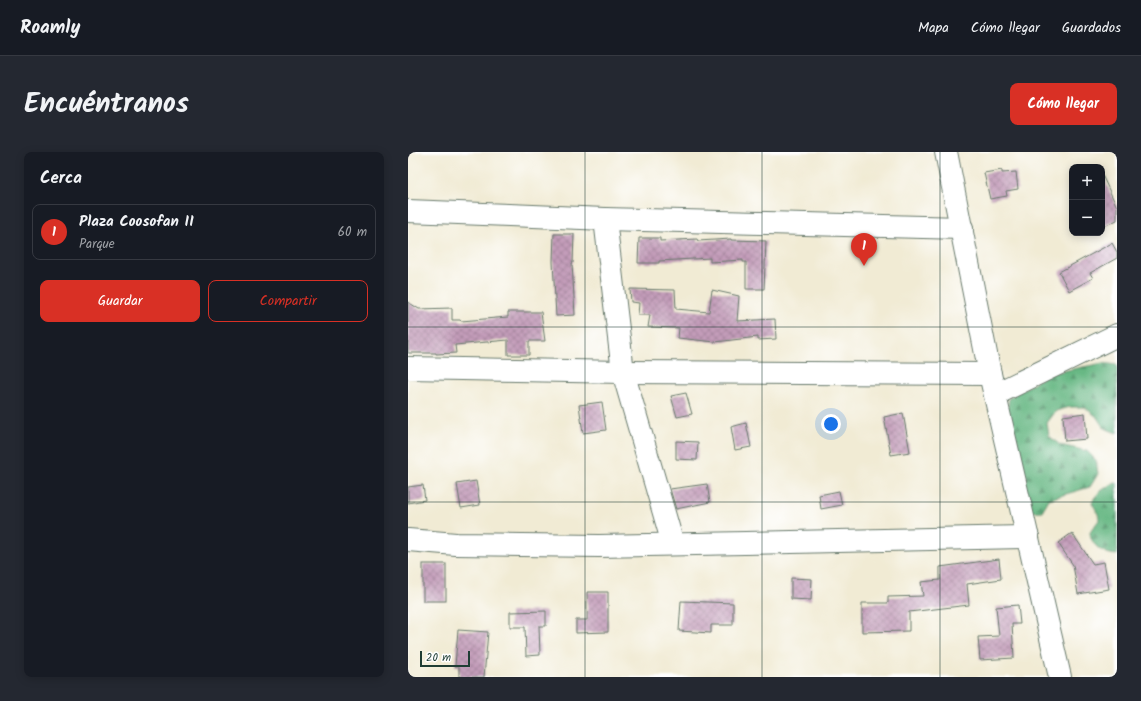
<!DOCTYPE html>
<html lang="es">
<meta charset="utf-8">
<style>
body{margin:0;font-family:Kalam,sans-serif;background:#242831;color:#f1f3f6}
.controls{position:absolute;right:12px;top:12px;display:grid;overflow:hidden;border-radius:8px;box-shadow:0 2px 10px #0003}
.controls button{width:36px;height:36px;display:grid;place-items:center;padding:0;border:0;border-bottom:1px solid #363941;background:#171b24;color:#f1f3f6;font:20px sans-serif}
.scale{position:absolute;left:12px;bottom:10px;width:50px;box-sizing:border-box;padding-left:4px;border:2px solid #1f3d34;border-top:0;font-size:11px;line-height:14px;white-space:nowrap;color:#1f3d34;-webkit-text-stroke:3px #fff;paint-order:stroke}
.you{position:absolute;left:423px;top:272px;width:14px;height:14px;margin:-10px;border:3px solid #fff;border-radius:50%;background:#1a73e8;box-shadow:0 0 0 6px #1a73e833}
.badge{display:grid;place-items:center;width:26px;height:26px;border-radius:50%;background:#d93025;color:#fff;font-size:13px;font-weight:700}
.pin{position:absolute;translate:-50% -33px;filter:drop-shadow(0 1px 2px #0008)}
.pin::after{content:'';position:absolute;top:21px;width:14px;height:12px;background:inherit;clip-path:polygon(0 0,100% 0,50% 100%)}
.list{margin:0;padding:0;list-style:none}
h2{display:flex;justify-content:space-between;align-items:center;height:52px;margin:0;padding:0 16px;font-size:17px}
h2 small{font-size:13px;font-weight:400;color:#9ea1a6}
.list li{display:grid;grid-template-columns:26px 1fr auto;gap:12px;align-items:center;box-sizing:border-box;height:56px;margin:0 8px 8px;padding:0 8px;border:1px solid #363941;border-radius:8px}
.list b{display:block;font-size:15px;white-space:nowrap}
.list p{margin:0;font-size:13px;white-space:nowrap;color:#9ea1a6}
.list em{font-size:13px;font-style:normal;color:#9ea1a6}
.actions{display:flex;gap:8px;padding:12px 16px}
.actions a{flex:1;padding:9px 0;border:1px solid #d93025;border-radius:8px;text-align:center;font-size:14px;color:#d93025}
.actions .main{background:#d93025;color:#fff}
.map{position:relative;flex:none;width:709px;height:525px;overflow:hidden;border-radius:8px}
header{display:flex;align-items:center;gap:24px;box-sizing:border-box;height:56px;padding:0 20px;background:#171b24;border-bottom:1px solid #363941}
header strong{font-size:19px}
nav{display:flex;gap:22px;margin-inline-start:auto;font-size:14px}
.intro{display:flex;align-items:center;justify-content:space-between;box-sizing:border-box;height:96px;padding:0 24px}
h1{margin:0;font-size:28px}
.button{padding:10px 18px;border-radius:8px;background:#d93025;color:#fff;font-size:14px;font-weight:700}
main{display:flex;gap:24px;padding:0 24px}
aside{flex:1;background:#171b24;border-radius:8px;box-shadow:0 2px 10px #0003}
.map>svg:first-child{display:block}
</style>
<header>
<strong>Roamly</strong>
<nav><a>Mapa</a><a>Cómo llegar</a><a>Guardados</a></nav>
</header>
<div class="intro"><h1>Encuéntranos</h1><a class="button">Cómo llegar</a></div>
<main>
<aside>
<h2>Cerca<small></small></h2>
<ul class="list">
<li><span class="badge">1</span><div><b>Plaza Coosofan II</b><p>Parque</p></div><em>60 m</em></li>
</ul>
<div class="actions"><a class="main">Guardar</a><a>Compartir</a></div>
</aside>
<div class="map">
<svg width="709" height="525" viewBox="0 0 709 525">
<defs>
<pattern id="forest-firs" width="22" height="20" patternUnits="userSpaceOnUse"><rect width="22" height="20" fill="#67b884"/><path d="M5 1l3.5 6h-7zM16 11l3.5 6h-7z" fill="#54976d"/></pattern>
<pattern id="building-cross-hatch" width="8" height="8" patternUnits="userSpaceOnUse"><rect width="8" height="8" fill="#c39cb9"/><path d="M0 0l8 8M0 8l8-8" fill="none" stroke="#9e8097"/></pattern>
</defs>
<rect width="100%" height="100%" fill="#fff"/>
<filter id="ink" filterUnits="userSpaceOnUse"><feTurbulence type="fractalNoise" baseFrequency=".025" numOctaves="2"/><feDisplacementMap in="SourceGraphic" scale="8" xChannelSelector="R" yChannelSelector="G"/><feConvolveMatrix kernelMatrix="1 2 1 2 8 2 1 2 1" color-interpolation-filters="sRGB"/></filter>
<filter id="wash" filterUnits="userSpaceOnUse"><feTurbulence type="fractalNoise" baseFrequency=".012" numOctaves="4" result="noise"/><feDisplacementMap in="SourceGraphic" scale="16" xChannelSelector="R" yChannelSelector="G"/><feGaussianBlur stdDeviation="0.9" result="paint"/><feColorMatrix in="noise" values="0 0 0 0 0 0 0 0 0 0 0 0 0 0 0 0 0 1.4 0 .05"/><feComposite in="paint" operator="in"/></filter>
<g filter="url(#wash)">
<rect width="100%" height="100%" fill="#f1ebd4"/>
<!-- forest -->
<g fill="url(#forest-firs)" stroke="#437a5c">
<path d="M695,211L709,213V281L696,276L688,264L676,255H662L648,259L639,271L641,284L652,293L679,299L688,308L690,322L682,335L641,347L634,359L619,360L599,261L601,246L640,222Z"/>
<path d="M707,331H709V403C695,402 683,394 682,380L691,368C691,361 687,357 684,350C689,340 698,335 707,331Z"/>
</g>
<g id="blocks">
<!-- building -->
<g fill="url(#building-cross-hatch)">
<path d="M594,18V21L608,20L610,37L598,39L599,44L582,47L576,21Z"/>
<path d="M694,23L709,55V68L694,75Z"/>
<path d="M146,82H166L165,111H164L167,163L148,164L145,110Z"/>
<path d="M231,86H252V89L289,87L290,89L323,87V88L358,89L356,137H338V110H335V108L302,110V106L251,109V111H230Z"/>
<path d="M704,91L709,100V106L682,121L685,126L661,139L651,120Z"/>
<path d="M222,137L267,138L268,157L301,160L304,138L331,144L329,169L367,167L368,187L350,188V185L307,190L270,186L271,176L240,175L242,163H230L231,151L223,150Z"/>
<path d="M0,150L11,157L44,156V168H52L53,169L100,165V160H133L137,189H121V203H100V188L47,193L48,201L28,202V201H0Z"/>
<path d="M278,241L284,262L269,265L263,244Z"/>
<path d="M194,250L198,278L175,281L171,253Z"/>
<path d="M495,261L502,300L483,303L476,265Z"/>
<path d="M677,261L679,287L657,289L655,264Z"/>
<path d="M338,271L343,295L327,298L323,275Z"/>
<path d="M268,289L290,290L289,308L268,307Z"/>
<path d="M68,329L72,353L53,356L49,332Z"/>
<path d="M299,332L302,350L268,357L262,337Z"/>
<path d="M15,333L17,348L0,351V335Z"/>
<path d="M431,339L434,353L413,357L411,343Z"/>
<path d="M664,381L685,412L696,410L701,437L670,442L665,413L650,391Z"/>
<path d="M591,407L593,427L559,432L561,453L501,460V479L454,480V451H480V445L515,444L513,430L532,428V415Z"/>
<rect x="15" y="412" width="23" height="37"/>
<path d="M383,426L404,427L403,448L383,447Z"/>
<path d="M179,440H200V480L168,481V468H179Z"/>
<path d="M273,449L325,451V473H303V481L271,479Z"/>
<path d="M610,453L612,472H604L606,506L572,508L570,485L591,484L588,455Z"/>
<path d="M138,459V474H131L132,503L118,504L117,475H102V460Z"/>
<path d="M50,478L80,480L76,525H51V514H47Z"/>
</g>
</g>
</g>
<g filter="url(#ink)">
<use href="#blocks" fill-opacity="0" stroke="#687a6c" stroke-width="1"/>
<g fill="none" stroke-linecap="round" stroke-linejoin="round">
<defs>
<g id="minor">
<path d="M538,0L582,222L652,525"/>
<path d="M0,59L197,67L554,76"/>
<path d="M197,67L215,220L265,392"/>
<path d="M0,216L215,220L582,222"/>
<path d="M588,242L709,183"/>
<path d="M0,388L48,392L191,394L620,385"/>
</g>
</defs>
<!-- minor casing -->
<use href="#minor" stroke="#687a6c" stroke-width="24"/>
<!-- minor -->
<use href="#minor" stroke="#fff" stroke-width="22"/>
</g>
</g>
<!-- grid -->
<path fill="none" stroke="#1f3d34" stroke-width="1" stroke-opacity="0.55" d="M177,0V525M354,0V525M532,0V525M0,175H709M0,350H709"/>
</svg>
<div class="controls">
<button>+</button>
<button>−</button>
</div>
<div class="scale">20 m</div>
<div class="you"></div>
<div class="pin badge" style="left:456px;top:114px">1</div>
</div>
</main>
